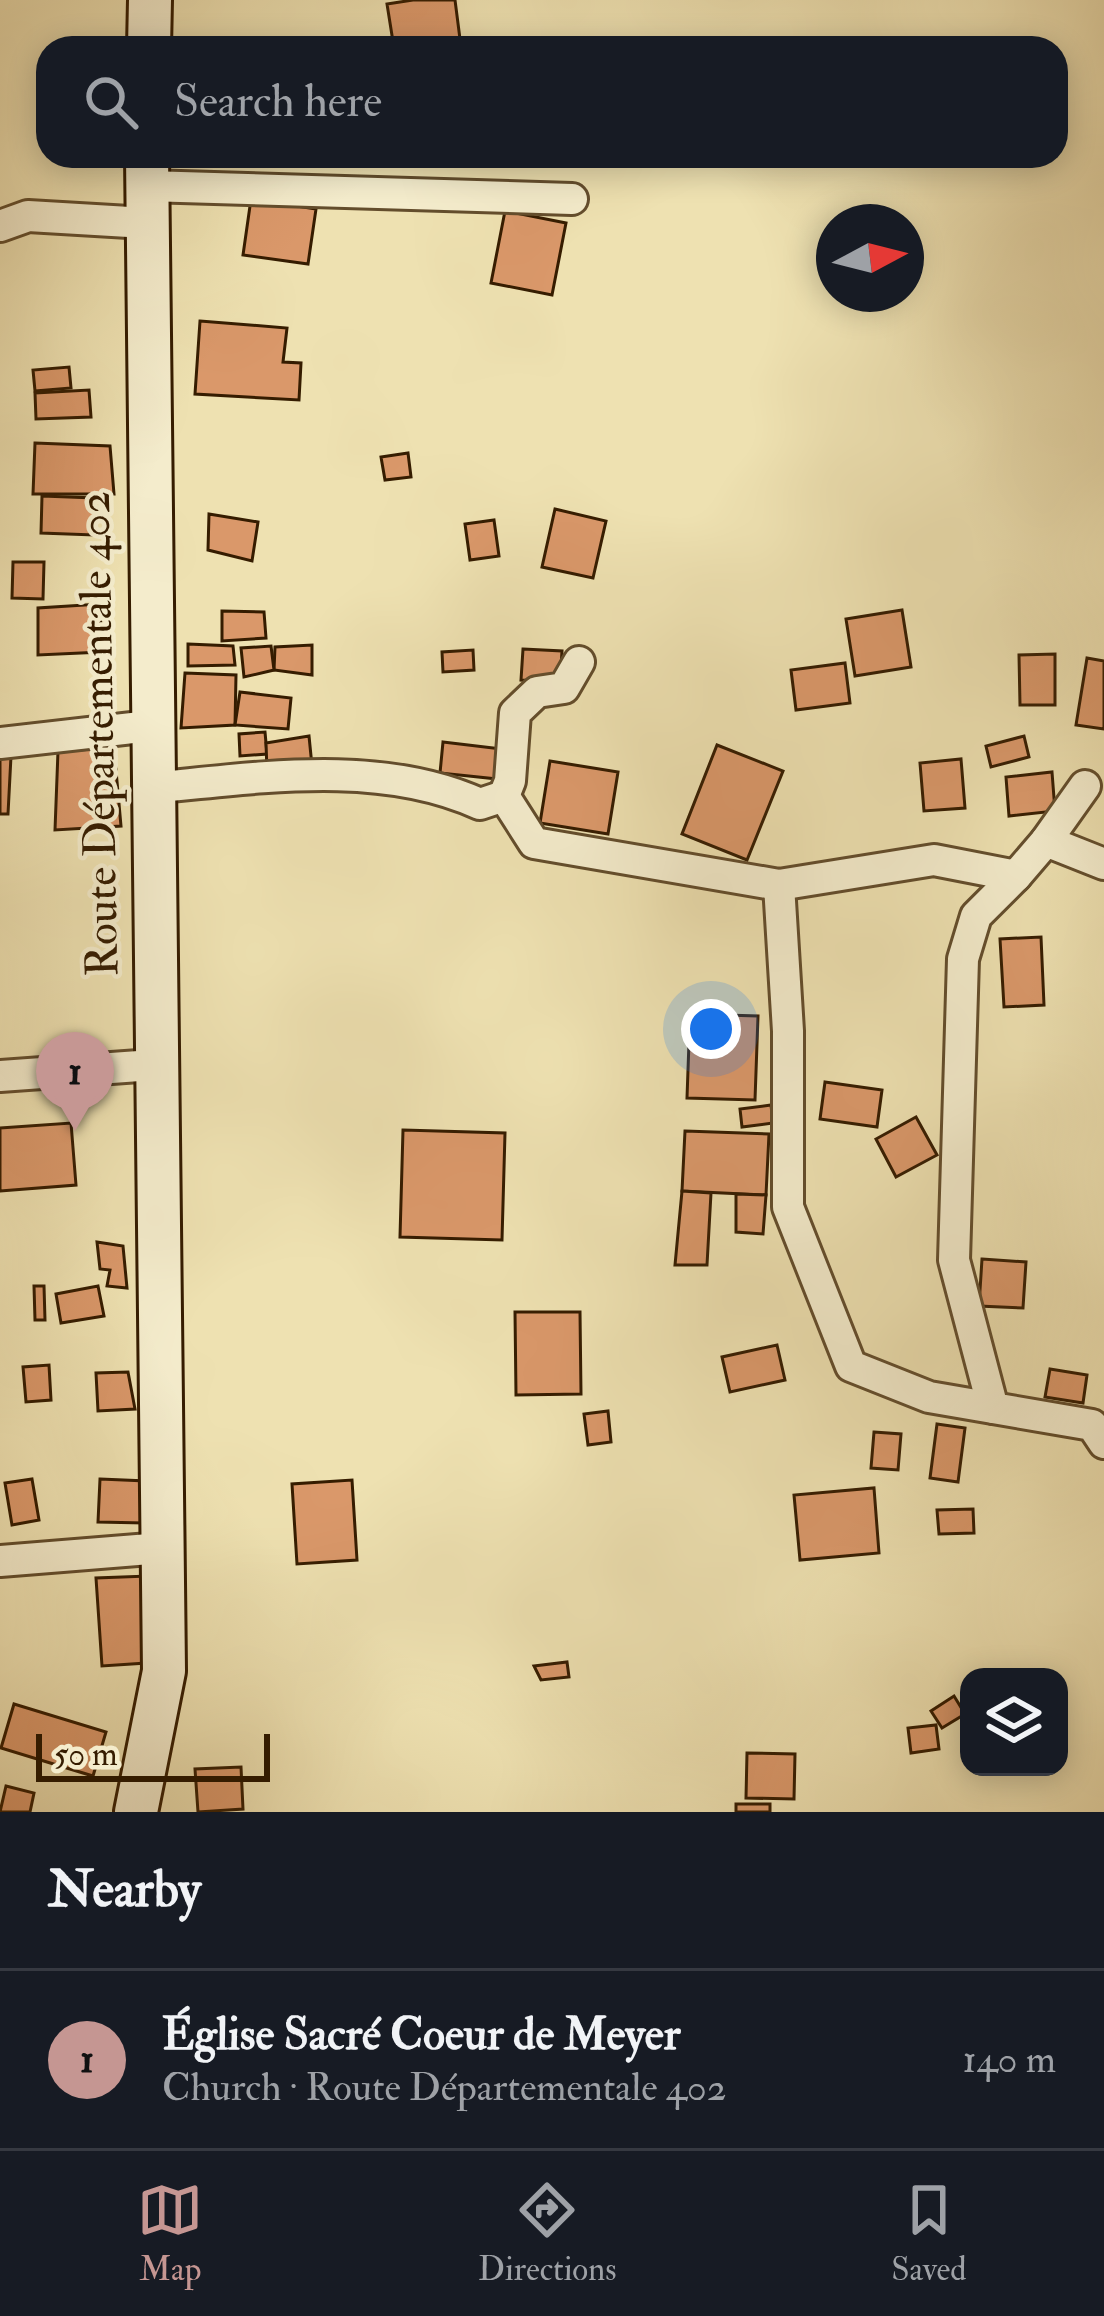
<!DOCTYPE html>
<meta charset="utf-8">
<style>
body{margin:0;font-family:"IM FELL Double Pica",serif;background:#242831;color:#f1f3f6}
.controls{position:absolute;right:36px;bottom:36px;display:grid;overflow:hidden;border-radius:24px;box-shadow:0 6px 30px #0003}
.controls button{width:108px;height:108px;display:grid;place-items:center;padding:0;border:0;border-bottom:3px solid #363941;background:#171b24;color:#f1f3f6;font:60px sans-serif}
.compass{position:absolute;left:816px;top:204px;width:108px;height:108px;border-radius:50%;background:#171b24;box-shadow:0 6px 30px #0003;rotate:83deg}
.scale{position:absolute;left:36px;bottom:30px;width:234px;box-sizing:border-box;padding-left:12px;border:6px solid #351c00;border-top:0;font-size:33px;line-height:42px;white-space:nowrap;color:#351c00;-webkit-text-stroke:9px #f4eccc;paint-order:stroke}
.you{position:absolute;left:711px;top:1029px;width:42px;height:42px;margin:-30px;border:9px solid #fff;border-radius:50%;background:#1a73e8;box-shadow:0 0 0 18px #1a73e833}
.badge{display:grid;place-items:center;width:78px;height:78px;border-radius:50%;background:#c59692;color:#111;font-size:39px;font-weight:700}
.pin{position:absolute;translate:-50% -99px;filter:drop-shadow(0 3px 6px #0008)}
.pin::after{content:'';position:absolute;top:63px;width:42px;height:36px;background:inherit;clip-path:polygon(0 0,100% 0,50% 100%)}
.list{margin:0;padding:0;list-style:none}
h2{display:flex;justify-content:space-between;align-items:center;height:156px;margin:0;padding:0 48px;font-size:51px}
h2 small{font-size:39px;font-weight:400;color:#9ea1a6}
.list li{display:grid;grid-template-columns:78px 1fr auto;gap:36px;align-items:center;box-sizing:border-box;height:180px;padding:0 48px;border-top:3px solid #363941}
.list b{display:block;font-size:45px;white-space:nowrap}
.list p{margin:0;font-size:39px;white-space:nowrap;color:#9ea1a6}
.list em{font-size:39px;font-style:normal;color:#9ea1a6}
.icon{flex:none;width:66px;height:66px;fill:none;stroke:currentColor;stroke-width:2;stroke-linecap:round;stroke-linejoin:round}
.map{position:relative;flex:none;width:1104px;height:1812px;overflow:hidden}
.search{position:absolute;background:#171b24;box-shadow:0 6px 30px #0003;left:36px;right:36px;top:36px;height:132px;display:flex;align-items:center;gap:30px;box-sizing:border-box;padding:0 42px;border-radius:36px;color:#9ea1a6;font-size:45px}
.sheet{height:336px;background:#171b24}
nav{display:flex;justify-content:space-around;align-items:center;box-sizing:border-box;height:168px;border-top:3px solid #363941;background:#171b24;font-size:33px;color:#9ea1a6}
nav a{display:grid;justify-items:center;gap:6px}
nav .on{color:#c59692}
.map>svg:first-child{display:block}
</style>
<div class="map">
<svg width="1104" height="1812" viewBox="0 0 1104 1812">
<rect width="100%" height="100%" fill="#eee1b1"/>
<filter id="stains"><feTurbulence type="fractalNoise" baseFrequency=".00167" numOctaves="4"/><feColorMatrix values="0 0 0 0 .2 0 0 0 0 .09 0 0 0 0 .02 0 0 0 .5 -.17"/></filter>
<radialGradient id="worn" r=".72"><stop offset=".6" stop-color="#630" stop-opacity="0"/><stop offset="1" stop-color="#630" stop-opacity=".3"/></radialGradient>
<!-- building -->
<g fill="#da986a" stroke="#351c00" stroke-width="3">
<path d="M413,0H455L460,39L394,48L387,4Z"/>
<path d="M251,199L316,209L308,264L243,255Z"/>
<path d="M505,211L566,223L552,295L491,283Z"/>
<path d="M200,321L287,328L283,362L301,363L299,400L195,394Z"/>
<path d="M69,367L71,388L35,391L33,370Z"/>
<path d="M89,390L91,417L36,419L35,393Z"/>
<path d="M35,443L110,446L114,494H33Z"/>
<path d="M408,453L411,477L385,480L381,457Z"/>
<path d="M42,496L95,498L94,535L41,533Z"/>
<path d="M555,509L606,521L593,578L542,567Z"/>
<path d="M209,514L258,522L252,561L208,550Z"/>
<path d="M494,520L499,556L470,560L465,524Z"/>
<path d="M13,562H44L43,599L12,598Z"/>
<path d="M100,604L102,652L38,655V608Z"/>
<path d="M902,610L911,667L855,676L846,619Z"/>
<path d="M222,611L264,612L266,638L222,641Z"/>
<path d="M188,644L233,646L235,665L188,666Z"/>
<path d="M312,645V675L274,670L275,647Z"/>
<path d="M271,646L274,670L244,677L241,648Z"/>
<path d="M523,649L562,651L560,683L521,680Z"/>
<path d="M473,650L474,670L443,672L442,652Z"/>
<path d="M1055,654V705H1020L1019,655Z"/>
<path d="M1087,658L1104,661V729L1076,725Z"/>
<path d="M845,663L850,703L796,710L791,670Z"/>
<path d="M185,673L236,675L235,725L181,728Z"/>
<path d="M240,692L291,698L288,729L235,725Z"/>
<path d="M265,732L267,754L240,756L239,734Z"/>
<path d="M309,736L312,766L267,771L266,743Z"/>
<path d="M1024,736L1029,757L991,767L986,746Z"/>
<path d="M443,742L510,750L507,780L440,773Z"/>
<path d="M717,745L783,771L747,860L682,834Z"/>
<path d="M114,748L121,826L55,830L58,751Z"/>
<path d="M0,756H11L8,814H0Z"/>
<path d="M961,759L965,808L924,811L920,763Z"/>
<path d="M550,761L618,772L608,834L540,823Z"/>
<path d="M1052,772L1055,811L1009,816L1006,777Z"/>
<path d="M1041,937L1044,1005L1004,1007L1000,939Z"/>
<path d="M690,1014L758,1016L755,1100L687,1098Z"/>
<path d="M825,1082L882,1090L877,1127L820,1119Z"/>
<path d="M771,1105L773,1123L742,1127L740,1109Z"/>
<path d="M916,1117L937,1155L896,1177L876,1139Z"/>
<path d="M71,1123L76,1185L0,1191V1128Z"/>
<path d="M403,1130L505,1133L502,1240L400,1237Z"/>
<path d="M685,1131L769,1134L766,1195L682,1191Z"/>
<path d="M682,1191L711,1193L707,1265H675Z"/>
<path d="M736,1194L766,1195L763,1234L736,1232Z"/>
<path d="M97,1242L123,1246L127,1288L107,1286L110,1270L100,1269Z"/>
<path d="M982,1259L1026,1262L1023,1308L979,1306Z"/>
<path d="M34,1286H44L45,1320H35Z"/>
<path d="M98,1286L104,1316L61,1323L56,1294Z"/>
<path d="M515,1312H580L581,1394L516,1395Z"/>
<path d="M777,1345L785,1380L730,1392L722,1357Z"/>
<path d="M49,1365L51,1400L26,1402L23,1367Z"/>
<path d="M1050,1369L1087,1375L1083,1403L1045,1397Z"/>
<path d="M128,1372L135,1409L98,1411L96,1373Z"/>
<path d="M608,1411L611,1442L588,1445L584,1414Z"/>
<path d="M937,1424L965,1428L958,1482L930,1478Z"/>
<path d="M874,1432L901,1434L898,1470L871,1468Z"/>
<path d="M32,1479L39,1520L12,1525L5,1483Z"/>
<path d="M100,1479L146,1481L144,1523L98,1522Z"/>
<path d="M352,1480L357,1560L297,1564L292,1484Z"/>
<path d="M874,1488L879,1553L800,1560L794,1495Z"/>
<path d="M973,1509L974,1533L939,1534L937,1510Z"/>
<path d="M148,1576L146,1663L102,1666L96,1578Z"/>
<path d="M567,1662L569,1677L541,1680L534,1666Z"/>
<path d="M954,1696L965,1714L942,1728L931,1711Z"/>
<path d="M14,1704L106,1732L93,1776L1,1748Z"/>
<path d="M936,1725L939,1749L911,1753L908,1728Z"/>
<path d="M747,1753L795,1754L794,1799L746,1798Z"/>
<path d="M241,1767L243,1809L198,1812L195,1769Z"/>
<path d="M6,1786L34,1793L30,1812H0Z"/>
<rect x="736" y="1804" width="34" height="8"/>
</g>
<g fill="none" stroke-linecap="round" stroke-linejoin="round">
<defs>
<g id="minor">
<path d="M147,186L572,199"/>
<path d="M0,226L28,216L146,223"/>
<path d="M0,743L150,726"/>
<path d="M150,788C258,778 379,758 480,804L504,796L534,843L779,885L934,860L1016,876L1046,841L1104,864"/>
<path d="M504,796L510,781L515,713L537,692L564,688L579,662"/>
<path d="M1046,841L1085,786"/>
<path d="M1016,876L976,916L963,959L954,1260L993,1408L1092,1425L1104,1443"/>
<path d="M779,885L788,1031V1207L851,1366L929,1397L993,1408"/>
<path d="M0,1076L153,1065"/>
<path d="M0,1561L162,1548"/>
</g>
<g id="secondary">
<path d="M149,48L150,0"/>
<path d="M136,1812L164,1671L147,156"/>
</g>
</defs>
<!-- minor casing -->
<use href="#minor" stroke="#634d2c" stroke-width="36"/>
<!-- secondary casing -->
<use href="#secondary" stroke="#351c00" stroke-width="48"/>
<!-- minor -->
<use href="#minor" stroke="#f4eccc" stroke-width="30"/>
<!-- secondary -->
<use href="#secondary" stroke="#f4eccc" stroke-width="42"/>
</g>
<g text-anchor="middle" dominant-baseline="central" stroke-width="9" stroke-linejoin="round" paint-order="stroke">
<!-- street labels -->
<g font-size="45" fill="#351c00" stroke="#f4eccc">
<text transform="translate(99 734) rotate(-91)">Route Départementale 402</text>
</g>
</g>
<rect width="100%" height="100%" filter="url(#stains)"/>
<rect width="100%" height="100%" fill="url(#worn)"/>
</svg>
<div class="controls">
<button><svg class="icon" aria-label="layers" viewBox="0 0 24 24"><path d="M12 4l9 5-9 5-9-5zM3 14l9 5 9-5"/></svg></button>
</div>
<svg class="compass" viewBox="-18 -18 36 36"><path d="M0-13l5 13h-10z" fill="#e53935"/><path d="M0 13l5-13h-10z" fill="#9ea1a6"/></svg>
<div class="scale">50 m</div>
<div class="you"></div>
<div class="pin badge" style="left:75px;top:1131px">1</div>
<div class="search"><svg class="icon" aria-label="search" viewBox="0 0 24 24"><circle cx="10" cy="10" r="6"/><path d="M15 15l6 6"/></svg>Search here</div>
</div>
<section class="sheet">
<h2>Nearby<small></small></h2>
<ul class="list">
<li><span class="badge">1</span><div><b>Église Sacré Coeur de Meyer</b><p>Church · Route Départementale 402</p></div><em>140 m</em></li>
</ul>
</section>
<nav>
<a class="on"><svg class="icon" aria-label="map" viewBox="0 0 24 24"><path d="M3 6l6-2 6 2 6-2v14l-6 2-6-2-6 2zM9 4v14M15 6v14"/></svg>Map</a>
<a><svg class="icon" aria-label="directions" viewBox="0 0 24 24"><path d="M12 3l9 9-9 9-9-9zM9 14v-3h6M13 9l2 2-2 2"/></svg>Directions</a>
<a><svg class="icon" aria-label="saved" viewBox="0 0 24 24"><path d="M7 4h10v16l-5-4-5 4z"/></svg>Saved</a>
</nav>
